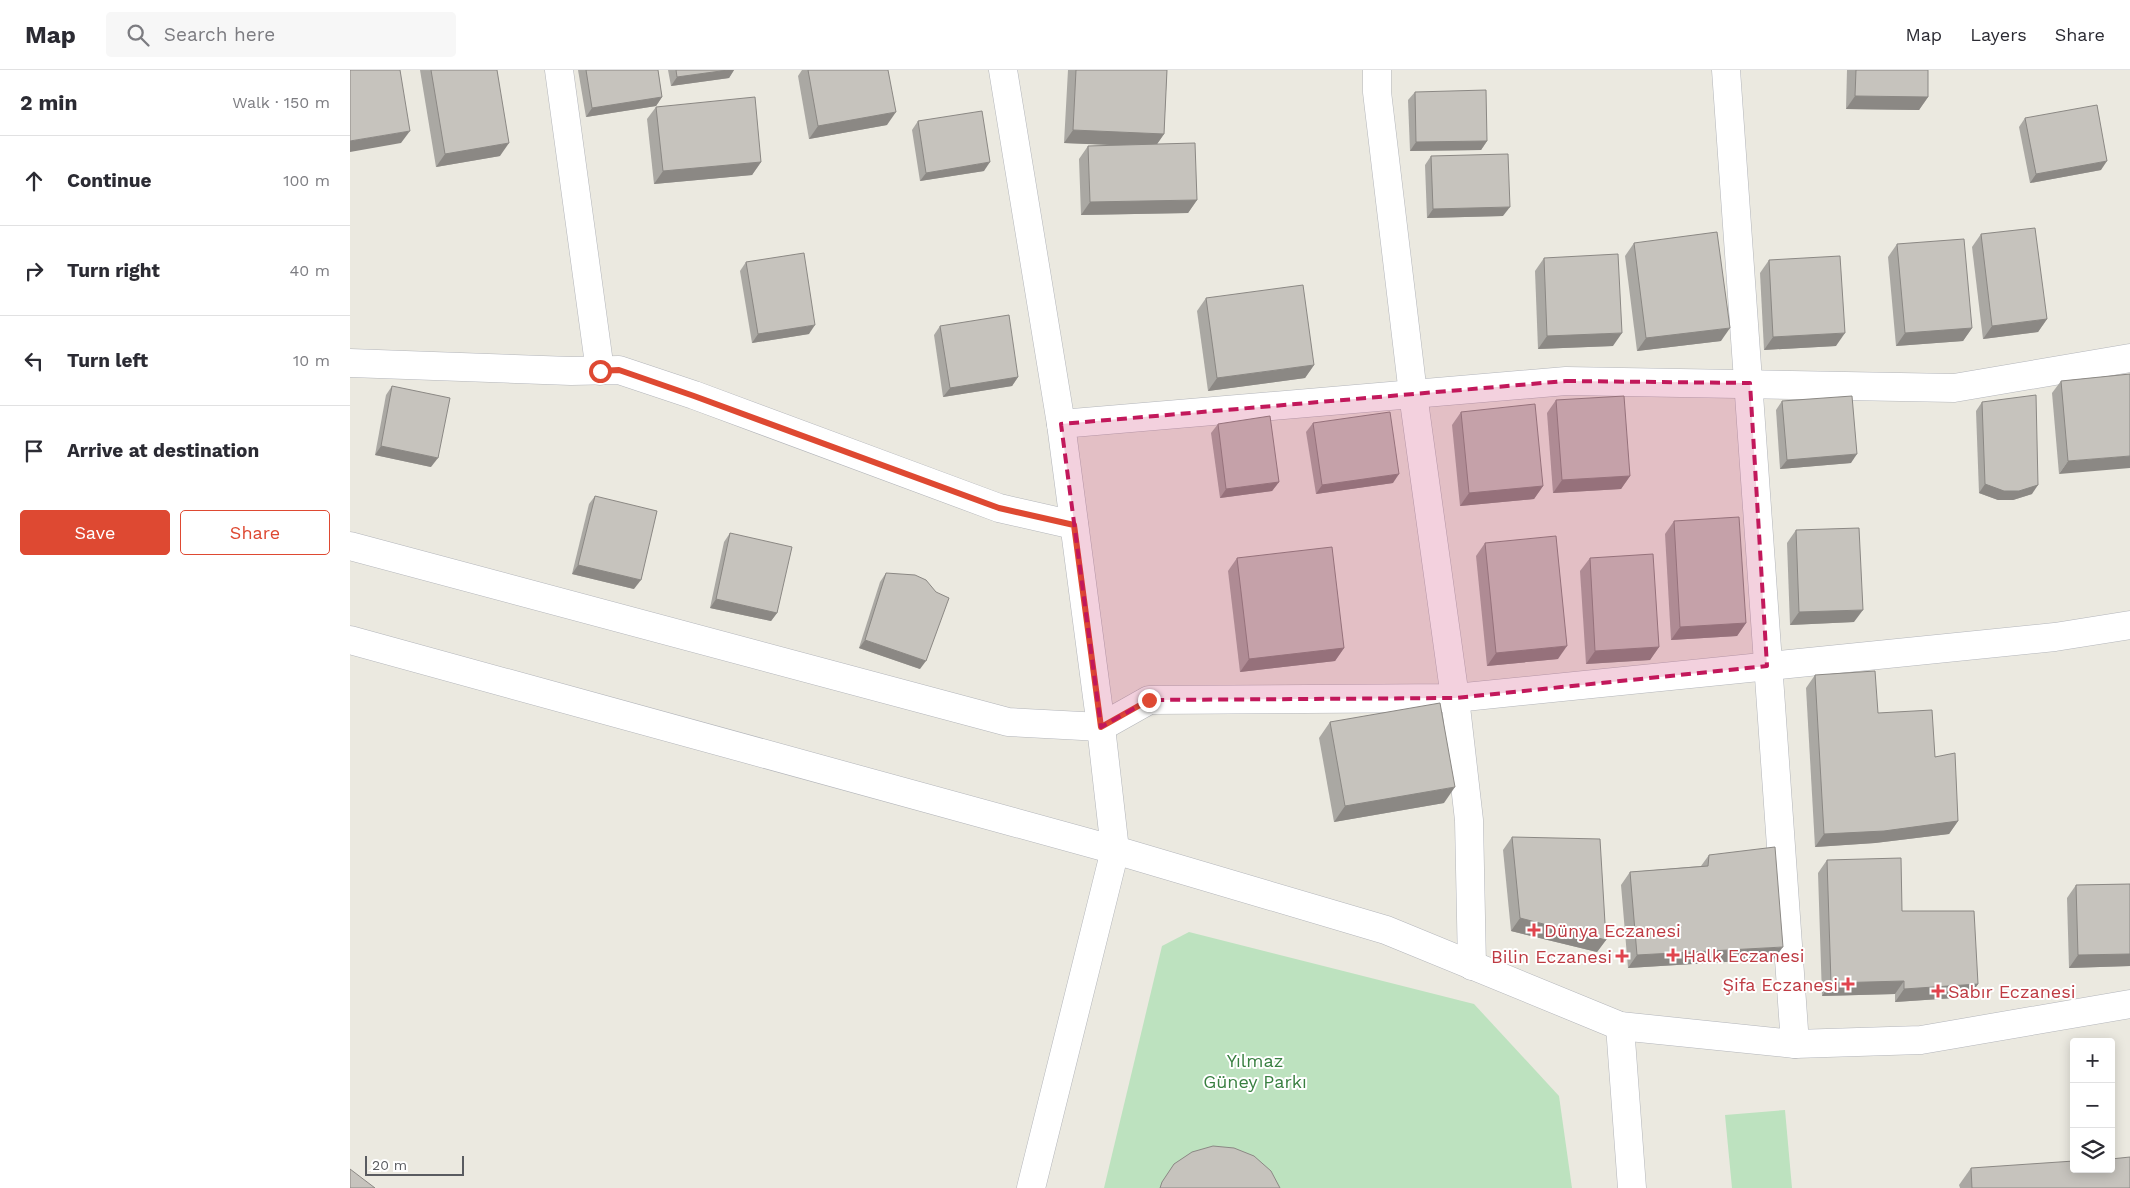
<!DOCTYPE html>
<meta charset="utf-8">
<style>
body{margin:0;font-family:"Work Sans",sans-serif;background:#f7f7f7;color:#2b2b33}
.controls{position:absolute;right:15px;bottom:15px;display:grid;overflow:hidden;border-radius:5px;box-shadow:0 2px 12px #0003}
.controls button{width:45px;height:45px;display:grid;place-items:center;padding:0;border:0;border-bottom:1px solid #e1e1e2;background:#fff;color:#2b2b33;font:25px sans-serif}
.scale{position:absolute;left:15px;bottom:12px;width:99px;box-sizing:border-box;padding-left:5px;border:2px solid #595b60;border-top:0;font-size:14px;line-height:18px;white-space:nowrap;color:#595b60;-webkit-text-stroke:4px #fff;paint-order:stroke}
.stop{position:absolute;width:15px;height:15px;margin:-11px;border:4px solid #de4932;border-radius:50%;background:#fff}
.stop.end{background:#de4932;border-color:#fff;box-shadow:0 1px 5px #0008}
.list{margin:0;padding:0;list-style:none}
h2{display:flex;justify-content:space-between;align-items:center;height:65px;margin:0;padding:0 20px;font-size:21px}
h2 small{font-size:16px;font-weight:400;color:#7c7c81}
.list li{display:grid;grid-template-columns:32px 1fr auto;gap:15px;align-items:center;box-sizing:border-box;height:90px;padding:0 20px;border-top:1px solid #e1e1e2}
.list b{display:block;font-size:19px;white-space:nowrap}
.list em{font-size:16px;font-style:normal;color:#7c7c81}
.actions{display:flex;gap:10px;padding:15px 20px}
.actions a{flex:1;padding:11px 0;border:1px solid #de4932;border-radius:5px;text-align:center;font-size:18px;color:#de4932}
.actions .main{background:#de4932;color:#fff}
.icon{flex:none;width:28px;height:28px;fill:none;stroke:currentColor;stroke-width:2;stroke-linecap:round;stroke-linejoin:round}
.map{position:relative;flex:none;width:1780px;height:1118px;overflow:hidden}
header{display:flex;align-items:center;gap:30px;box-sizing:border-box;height:70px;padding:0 25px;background:#fff;border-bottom:1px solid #e1e1e2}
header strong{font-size:24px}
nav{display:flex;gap:28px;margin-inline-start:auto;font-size:18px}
.search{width:350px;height:45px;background:#f7f7f7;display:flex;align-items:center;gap:12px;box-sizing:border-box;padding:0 18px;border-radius:5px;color:#7c7c81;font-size:19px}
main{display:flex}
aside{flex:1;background:#fff}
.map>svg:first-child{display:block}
</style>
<header>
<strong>Map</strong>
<div class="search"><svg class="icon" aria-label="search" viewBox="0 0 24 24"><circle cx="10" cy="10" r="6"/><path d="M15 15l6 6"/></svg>Search here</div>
<nav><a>Map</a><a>Layers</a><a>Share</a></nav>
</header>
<main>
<aside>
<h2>2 min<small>Walk · 150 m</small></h2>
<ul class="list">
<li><svg class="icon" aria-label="ahead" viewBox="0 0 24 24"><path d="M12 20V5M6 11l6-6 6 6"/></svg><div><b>Continue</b></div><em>100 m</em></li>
<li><svg class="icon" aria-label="right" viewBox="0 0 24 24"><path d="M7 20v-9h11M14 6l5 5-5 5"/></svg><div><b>Turn right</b></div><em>40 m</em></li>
<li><svg class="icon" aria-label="left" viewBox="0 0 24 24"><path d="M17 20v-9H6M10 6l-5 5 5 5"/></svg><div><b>Turn left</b></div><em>10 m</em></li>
<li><svg class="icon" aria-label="arrive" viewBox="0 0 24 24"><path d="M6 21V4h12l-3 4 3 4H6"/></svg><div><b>Arrive at destination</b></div></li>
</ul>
<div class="actions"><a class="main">Save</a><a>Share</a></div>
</aside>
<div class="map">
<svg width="1780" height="1118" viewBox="0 0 1780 1118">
<rect width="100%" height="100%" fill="#ebe9e0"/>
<!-- green -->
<g fill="#bde2bf">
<path d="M839,862L1124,934L1209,1026L1222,1118H754L812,876Z"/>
<path d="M1435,1040L1442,1118H1382L1375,1045Z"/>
</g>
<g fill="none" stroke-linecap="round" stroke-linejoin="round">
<defs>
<g id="minor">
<path d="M209,0L250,301"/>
<path d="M653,0L711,354L751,657L765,780L681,1118"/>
<path d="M1027,0V22L1063,324L1105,628L1119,750L1122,896"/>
<path d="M1376,0L1445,974"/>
<path d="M0,293L221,301L269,300L344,325L649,438L724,455"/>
<path d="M711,354L1216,311L1604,318L1780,288"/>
<path d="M0,476L658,652L751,657L799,630L1105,628L1705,567L1780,555"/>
<path d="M0,570L765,780L1036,860L1270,956L1445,974L1571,970L1780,934"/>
<path d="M1270,956L1282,1118"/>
</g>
</defs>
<!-- minor casing -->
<use href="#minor" stroke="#b3b5ba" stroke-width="29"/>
<!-- minor -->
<use href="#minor" stroke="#fff" stroke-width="28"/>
</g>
<!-- wall -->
<g fill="#aaa8a3">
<path d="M70,0H147L150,86L86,97Z"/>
<path d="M228,0H308L312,27L306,36L236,47Z"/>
<path d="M318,0H384L379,8L321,16Z"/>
<path d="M452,0H538L537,55L459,69L448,6Z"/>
<path d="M718,0H817L814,64L807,74L847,130L838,143L731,145L729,89L738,76L770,75L714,73Z"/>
<path d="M1497,0H1578V27L1569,40L1496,39Z"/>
<path d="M1065,22L1137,71L1131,80L1060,81L1058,30Z"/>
<path d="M306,37L411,92L402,105L304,114L297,49Z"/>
<path d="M1675,48L1751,100L1680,113L1669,57Z"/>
<path d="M568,51L634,101L570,111L562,60Z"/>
<path d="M1081,86L1153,146L1077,148L1075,95Z"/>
<path d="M1631,164L1697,249L1688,262L1633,269L1622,177Z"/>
<path d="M1284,173L1371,271L1287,281L1275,186Z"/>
<path d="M1547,174L1622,258L1613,271L1546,276L1538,187Z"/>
<path d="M1194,188L1263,276L1188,279L1185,201Z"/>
<path d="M1419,190L1486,276L1414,280L1410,203Z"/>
<path d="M396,192L459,264L402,273L390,201Z"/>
<path d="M856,228L964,295L955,308L858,321L847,241Z"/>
<path d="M590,256L668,307L662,316L593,327L584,265Z"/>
<path d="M1780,304L1709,404L1702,323L1711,311Z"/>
<path d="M42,316L81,397L25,385L36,325Z"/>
<path d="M1206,330L1280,406L1271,419L1203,423L1197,343Z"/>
<path d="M1432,331L1501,393L1430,399L1426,340Z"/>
<path d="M1632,332L1682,424L1663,430H1648L1629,423L1626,341Z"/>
<path d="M1111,342L1193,416L1184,429L1110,436L1102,355Z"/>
<path d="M963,353L1043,413L966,424L956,362Z"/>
<path d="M868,354L929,412L922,421L870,428L861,363Z"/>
<path d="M245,426L284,519L222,504L239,434Z"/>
<path d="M1324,451L1396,553L1387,566L1321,570L1315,464Z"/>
<path d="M1446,460L1504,552L1440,555L1437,473Z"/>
<path d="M380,463L427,543L421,551L360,538L374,472Z"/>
<path d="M1135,473L1208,589L1137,596L1126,486Z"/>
<path d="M887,488L994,578L985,591L890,602L878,501Z"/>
<path d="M1240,488L1309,577L1300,590L1236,594L1230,501Z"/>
<path d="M536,503L570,599L509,578L530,512Z"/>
<path d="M1465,605L1528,643L1585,687L1608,751L1599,764L1525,773L1465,777L1456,618Z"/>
<path d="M980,652L1094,733L984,752L969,668Z"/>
<path d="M1162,767L1256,870L1247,882L1161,861L1153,780Z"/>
<path d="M1359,785L1424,889L1278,898L1271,815L1280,802L1351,796Z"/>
<path d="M1477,790L1552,841L1628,914L1619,927L1545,932V924L1472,926L1468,803Z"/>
<path d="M1780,814V896L1719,898L1717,828L1726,815Z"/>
<path d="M1621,1098L1780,1118H1610L1609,1115Z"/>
</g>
<!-- shaded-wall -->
<g fill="#8b8884">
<path d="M378,0H384L379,8L321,16L327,7Z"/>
<path d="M1505,26L1578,27L1569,40L1496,39Z"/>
<path d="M312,27L306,36L236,47L242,38Z"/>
<path d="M546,42L537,55L459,69L468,56Z"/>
<path d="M723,60L814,64L805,77L714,73Z"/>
<path d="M60,61L51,73L0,82V71Z"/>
<path d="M1137,71L1131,80L1060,81L1066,72Z"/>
<path d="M159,73L150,86L86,97L95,84Z"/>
<path d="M1757,91L1751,100L1680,113L1686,104Z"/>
<path d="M411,92L402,105L304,114L313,101Z"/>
<path d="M640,92L634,101L570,111L576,103Z"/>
<path d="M847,130L838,143L731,145L740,132Z"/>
<path d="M1160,137L1153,146L1077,148L1083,139Z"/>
<path d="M1697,249L1688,262L1633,269L1642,256Z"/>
<path d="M465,255L459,264L402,273L408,264Z"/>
<path d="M1380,258L1371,271L1287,281L1296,268Z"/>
<path d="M1622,258L1613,271L1546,276L1555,263Z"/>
<path d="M1272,263L1263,276L1188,279L1197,266Z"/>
<path d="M1495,263L1486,276L1414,280L1423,267Z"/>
<path d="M964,295L955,308L858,321L867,308Z"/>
<path d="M668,307L662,316L593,327L600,318Z"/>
<path d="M31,376L88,388L81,397L25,385Z"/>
<path d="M1507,384L1501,393L1430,399L1437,390Z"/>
<path d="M1780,386V398L1709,404L1718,391Z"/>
<path d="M1049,404L1043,413L966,424L972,415Z"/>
<path d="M1280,406L1271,419L1203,423L1212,410Z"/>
<path d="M929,412L922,421L870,428L876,419Z"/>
<path d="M1635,414L1688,415L1682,424L1663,430H1648L1629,423Z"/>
<path d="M1193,416L1184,429L1110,436L1119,423Z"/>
<path d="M228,495L291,510L284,519L222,504Z"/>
<path d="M366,529L427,543L421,551L360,538Z"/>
<path d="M1513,540L1504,552L1440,555L1449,542Z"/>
<path d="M1396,553L1387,566L1321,570L1330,557Z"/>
<path d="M515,570L576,591L570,599L509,578Z"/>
<path d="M1217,576L1208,589L1137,596L1146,583Z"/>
<path d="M1309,577L1300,590L1236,594L1245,581Z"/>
<path d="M994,578L985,591L890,602L899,589Z"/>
<path d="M1105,717L1094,733L984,752L995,736Z"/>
<path d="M1608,751L1599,764L1525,773L1465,777L1474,764Z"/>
<path d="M1170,848L1256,870L1247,882L1161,861Z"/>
<path d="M1433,877L1424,889L1278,898L1287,885Z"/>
<path d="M1780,884V896L1719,898L1728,885Z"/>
<path d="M1554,911L1545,924L1472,926L1481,913Z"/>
<path d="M1628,914L1619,927L1545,932L1554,919Z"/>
</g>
<!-- building -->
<g fill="#c6c3bd" stroke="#8b8884">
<path d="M0,0H50L60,61L0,71Z"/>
<path d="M81,0H147L159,73L95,84Z"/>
<path d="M236,0H308L312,27L242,38Z"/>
<path d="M326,0H378L327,7Z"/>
<path d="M458,0H538L546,42L468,56Z"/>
<path d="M726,0H817L814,64L723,60Z"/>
<path d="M1506,0H1578V27L1505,26Z"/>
<path d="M1136,20L1137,71L1066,72L1065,22Z"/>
<path d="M405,27L411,92L313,101L306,37Z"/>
<path d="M1747,35L1757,91L1686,104L1675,48Z"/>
<path d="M632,41L640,92L576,103L568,51Z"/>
<path d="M845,73L847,130L740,132L738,76Z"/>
<path d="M1158,84L1160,137L1083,139L1081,86Z"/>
<path d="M1685,158L1697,249L1642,256L1631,164Z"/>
<path d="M1367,162L1380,258L1296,268L1284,173Z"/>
<path d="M1614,169L1622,258L1555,263L1547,174Z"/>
<path d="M454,183L465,255L408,264L396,192Z"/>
<path d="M1268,184L1272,263L1197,266L1194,188Z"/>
<path d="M1490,186L1495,263L1423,267L1419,190Z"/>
<path d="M953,215L964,295L867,308L856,228Z"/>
<path d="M659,245L668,307L600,318L590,256Z"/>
<path d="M1780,304V386L1718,391L1711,311Z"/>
<path d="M42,316L100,328L88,388L31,376Z"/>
<path d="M1686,325L1688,415L1669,421H1654L1635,414L1632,332Z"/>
<path d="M1274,326L1280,406L1212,410L1206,330Z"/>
<path d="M1502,326L1507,384L1437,390L1432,331Z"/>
<path d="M1185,334L1193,416L1119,423L1111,342Z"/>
<path d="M1040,342L1049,404L972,415L963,353Z"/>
<path d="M920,346L929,412L876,419L868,354Z"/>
<path d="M245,426L307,441L291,510L228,495Z"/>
<path d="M1389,447L1396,553L1330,557L1324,451Z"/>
<path d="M1509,458L1513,540L1449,542L1446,460Z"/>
<path d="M380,463L442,477L427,543L366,529Z"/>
<path d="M1206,466L1217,576L1146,583L1135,473Z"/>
<path d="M982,477L994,578L899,589L887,488Z"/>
<path d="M1303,484L1309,577L1245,581L1240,488Z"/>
<path d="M536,503L565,505L576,510L586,522L599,528L576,591L515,570Z"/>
<path d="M1525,601L1528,643L1582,640L1585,687L1605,683L1608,751L1534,761L1474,764L1465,605Z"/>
<path d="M1090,633L1105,717L995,736L980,652Z"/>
<path d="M1162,767L1250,769L1256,870L1170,848Z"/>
<path d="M1425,777L1433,877L1287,885L1280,802L1358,796L1359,785Z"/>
<path d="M1551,788L1552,841H1624L1628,914L1554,919V911L1481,913L1477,790Z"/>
<path d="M1780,814V884L1728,885L1726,815Z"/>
<path d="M863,1076L884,1078L904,1086L921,1101L930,1118H810L812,1112L824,1094L842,1082Z"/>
<path d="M1780,1087V1118H1622L1621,1098L1724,1091V1099H1761V1089Z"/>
<path d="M0,1099L25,1118H0Z"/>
</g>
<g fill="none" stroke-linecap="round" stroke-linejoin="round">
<!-- route -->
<path stroke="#de4932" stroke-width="6" d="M250,301L269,300L344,326L649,438L724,455L751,657L799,630"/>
</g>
<!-- marked area -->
<path fill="#c2185b" fill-opacity="0.2" stroke="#c2185b" stroke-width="4" stroke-dasharray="10 6" stroke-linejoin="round" d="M1216,311L1400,313L1417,596L1105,628L799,630L751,657L711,354Z"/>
<!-- markers -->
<g fill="#e0444e" stroke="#fff" stroke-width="2">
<path d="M1181.5 852.5h5v5h5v5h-5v5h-5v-5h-5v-5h5z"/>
<path d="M1320.5 877.5h5v5h5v5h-5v5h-5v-5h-5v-5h5z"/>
<path d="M1269.5 878.5h5v5h5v5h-5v5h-5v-5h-5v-5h5z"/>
<path d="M1495.5 906.5h5v5h5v5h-5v5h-5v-5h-5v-5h5z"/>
<path d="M1585.5 913.5h5v5h5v5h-5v5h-5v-5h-5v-5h5z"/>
</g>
<g text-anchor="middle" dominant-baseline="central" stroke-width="4" stroke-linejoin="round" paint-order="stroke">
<!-- health labels -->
<g font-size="18" fill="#be3a42" stroke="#fff" text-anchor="start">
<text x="1194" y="860">Dünya Eczanesi</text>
<text x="1333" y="885">Halk Eczanesi</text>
<text x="1262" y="886" text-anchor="end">Bilin Eczanesi</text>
<text x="1488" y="914" text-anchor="end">Şifa Eczanesi</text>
<text x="1598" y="921">Sabır Eczanesi</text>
</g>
<!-- park labels -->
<g font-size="18" fill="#387f40" stroke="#fff">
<text x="905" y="990">Yılmaz<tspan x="905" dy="21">Güney Parkı</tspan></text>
</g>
</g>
</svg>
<div class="controls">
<button>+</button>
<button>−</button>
<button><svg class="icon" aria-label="layers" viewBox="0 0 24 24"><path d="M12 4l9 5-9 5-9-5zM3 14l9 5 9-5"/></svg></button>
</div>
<div class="scale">20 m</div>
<div class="stop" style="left:250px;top:301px"></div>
<div class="stop end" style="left:799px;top:630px"></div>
</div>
</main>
